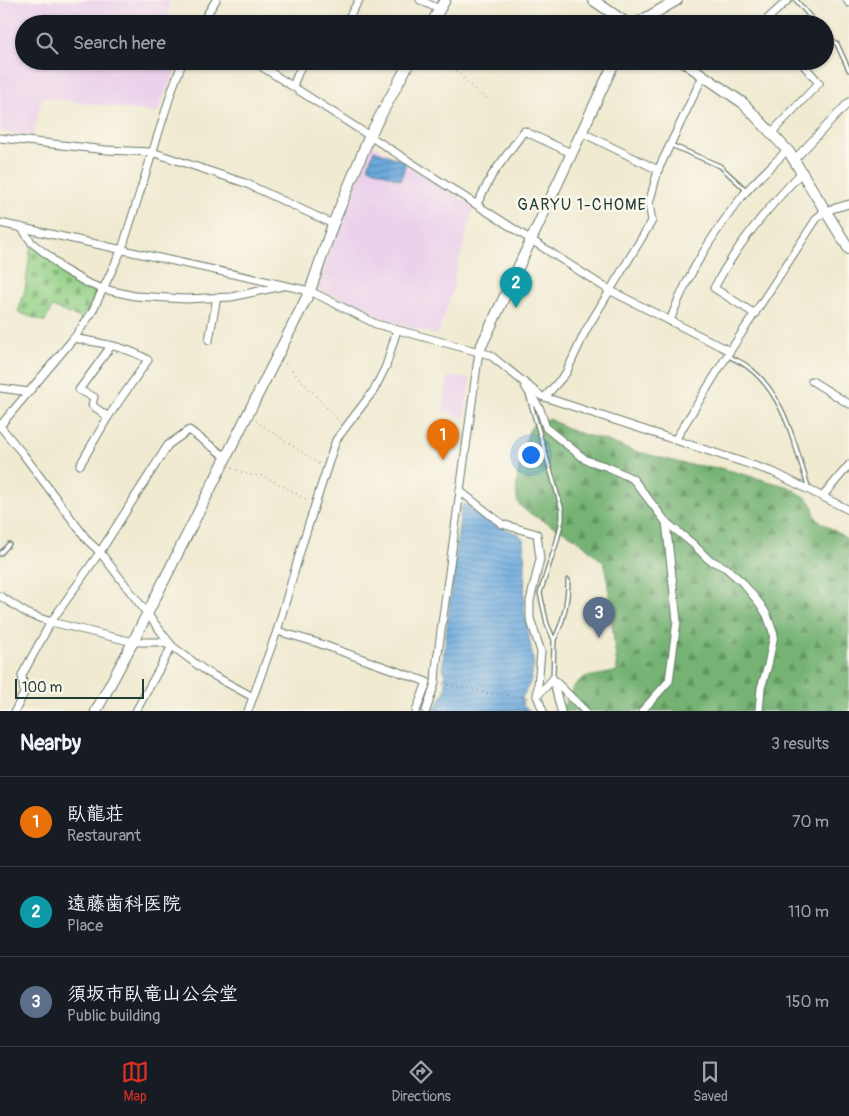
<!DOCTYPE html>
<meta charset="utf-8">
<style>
body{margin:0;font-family:Pangolin,"Klee One",sans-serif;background:#20242c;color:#f1f3f6}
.scale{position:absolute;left:15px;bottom:12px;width:129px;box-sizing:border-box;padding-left:5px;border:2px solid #1f3d34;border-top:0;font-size:14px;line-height:18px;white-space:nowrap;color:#1f3d34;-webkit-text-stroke:4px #fbf7ec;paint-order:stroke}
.you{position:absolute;left:530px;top:454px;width:18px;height:18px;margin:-12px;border:4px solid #fff;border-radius:50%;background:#1a73e8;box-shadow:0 0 0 8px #1a73e833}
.badge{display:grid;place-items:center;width:32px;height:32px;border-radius:50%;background:#d93025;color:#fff;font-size:16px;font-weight:700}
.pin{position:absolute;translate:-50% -41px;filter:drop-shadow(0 1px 2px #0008)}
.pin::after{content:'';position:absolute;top:26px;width:18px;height:15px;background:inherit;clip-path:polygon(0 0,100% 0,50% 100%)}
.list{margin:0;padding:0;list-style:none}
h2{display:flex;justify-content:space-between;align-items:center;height:65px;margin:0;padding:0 20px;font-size:21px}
h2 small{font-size:16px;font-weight:400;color:#9ea1a6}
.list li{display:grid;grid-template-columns:32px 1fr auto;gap:15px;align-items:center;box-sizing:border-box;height:90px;padding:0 20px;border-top:1px solid #363941}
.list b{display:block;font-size:19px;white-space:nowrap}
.list p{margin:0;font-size:16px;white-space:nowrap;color:#9ea1a6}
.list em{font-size:16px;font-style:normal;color:#9ea1a6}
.icon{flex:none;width:28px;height:28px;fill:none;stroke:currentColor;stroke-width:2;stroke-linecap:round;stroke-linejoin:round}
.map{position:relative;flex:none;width:849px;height:711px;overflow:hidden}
.search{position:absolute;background:#171b24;box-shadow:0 1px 4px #0004;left:15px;right:15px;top:15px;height:55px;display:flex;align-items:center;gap:12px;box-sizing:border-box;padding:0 18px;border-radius:28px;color:#9ea1a6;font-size:19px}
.sheet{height:335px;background:#171b24}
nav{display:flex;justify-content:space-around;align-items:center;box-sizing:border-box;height:70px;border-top:1px solid #363941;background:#171b24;font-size:14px;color:#9ea1a6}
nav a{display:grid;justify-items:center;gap:2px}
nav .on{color:#d93025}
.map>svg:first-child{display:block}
</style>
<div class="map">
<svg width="849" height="711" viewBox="0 0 849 711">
<defs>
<pattern id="forest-firs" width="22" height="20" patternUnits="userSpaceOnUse" patternTransform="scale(1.25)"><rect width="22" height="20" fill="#75b273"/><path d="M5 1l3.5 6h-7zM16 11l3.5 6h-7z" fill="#5f925f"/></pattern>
<pattern id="cemetery-stones" width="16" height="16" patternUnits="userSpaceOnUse" patternTransform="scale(1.25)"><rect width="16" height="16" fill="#92d086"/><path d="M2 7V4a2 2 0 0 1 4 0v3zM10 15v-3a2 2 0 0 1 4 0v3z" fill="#77aa6e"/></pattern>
<pattern id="water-rules" width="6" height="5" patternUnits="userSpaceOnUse" patternTransform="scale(1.25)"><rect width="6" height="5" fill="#6ca9dd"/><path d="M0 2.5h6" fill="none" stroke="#588bb4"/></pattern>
</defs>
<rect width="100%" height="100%" fill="#fbf7ec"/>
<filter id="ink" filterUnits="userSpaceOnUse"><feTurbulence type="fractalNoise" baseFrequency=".02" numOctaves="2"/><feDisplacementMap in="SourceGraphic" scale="10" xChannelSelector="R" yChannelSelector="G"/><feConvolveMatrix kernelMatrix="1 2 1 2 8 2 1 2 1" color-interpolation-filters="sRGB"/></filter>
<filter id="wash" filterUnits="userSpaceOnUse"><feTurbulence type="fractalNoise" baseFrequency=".0096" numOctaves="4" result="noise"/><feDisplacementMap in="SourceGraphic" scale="20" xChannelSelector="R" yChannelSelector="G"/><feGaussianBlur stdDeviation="1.12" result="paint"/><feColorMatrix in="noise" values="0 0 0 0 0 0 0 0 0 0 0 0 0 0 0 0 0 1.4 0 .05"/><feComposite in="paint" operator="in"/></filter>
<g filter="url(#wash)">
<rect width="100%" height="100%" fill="#f0ead1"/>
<!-- built -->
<g fill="#ebd1eb">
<path d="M0,0H170L168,14L177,24H24V61H179L157,113L42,97L33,137L0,132Z"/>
<path d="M372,144L474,207L454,278L456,281L438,335L398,324L317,289L339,225Z"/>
<path d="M448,376L470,379L464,420L443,410Z"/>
</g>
<!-- forest -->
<path fill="url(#forest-firs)" stroke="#4a7854" d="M549,419L575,432L605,440L631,450L685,464L721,468L789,487L807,498L812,504L815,516L821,522L849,540V711H563V707C581,669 581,681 617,671V668L606,569L604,563C594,555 585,545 575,538C562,529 526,515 519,504C512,493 521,459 524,447C528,431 530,421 549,419Z"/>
<!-- cemetery -->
<path fill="url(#cemetery-stones)" stroke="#58865d" d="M31,245L98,291L83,319L52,307L45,322L18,312L25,290Z"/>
<!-- water -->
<g fill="url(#water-rules)" stroke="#467388">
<path d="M374,150L406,162L401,180L368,167Z"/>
<path d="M466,504L492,524L519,534L523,539L525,564L524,608L534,665L530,683L522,698L523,706L530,711H434L445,691L446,684L443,666L444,651L461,509L463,505Z"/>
</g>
</g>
<g filter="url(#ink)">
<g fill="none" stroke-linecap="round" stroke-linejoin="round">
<defs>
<g id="lane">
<path d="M796,0L816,24"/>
<path d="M825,35L837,44L849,70"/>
<path d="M671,145L720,166L746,190"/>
<path d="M728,356C734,359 742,362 748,367C785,394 795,447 809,489"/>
<path d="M528,394L562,510V520L557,541L540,593L547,624L554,640C564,621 568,601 568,580"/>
<path d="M0,554L9,544"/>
<path d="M553,679L554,640"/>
</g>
<g id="street">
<path d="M420,0L439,9"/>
<path d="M847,0L849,3"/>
<path d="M201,24L216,0"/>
<path d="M345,24L359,0"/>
<path d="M766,24L764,22L788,0"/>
<path d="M253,61L609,290L730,351"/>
<path d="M293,86L303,61"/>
<path d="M581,132L658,170L703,76"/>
<path d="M771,133L819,83L800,61"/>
<path d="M0,138L106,150L152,152L245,183L333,224"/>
<path d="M794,160L849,102"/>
<path d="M477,204L492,175L524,131L571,153"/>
<path d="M0,223L310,291L376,324L490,355L541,396L773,472L849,510"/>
<path d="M21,227L32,243L49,256L61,268L87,283L103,289L135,296L185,299L231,297L283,286"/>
<path d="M755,314L714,288C738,243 767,209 802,172"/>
<path d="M670,321C687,274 713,233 744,194C757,179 773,165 787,150"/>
<path d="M74,338C98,343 127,346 148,360L108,417L92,405L94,397L79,390L111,346"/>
<path d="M209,340L217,297"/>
<path d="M812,381L849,404"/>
<path d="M525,386L540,409L546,428L586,460L608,467L633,479L666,522L693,544L708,559L726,568L742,582L760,604L767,615L774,635L768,665L761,688L759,711"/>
<path d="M0,388L29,392"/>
<path d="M545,397L566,373L586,330L652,221L649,204L658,170"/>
<path d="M0,426L74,338L91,314L103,289L122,249L173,87L183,61"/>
<path d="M0,426L23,454L88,541L100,552L172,646L207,672L253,697"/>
<path d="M675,440L730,351L817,218L825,211L849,204"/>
<path d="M80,465L108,417"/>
<path d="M460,491L502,524L537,534L540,559L530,601V618L541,652L537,696L543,711"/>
<path d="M823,496L849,465"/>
<path d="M0,596L28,614L51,622L133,642H160L172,646"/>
<path d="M277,631L315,642L427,682L416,711"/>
<path d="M553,679L585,711"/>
<path d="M553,679L561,711"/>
<path d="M537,696L553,679"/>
<path d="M15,711L24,693L22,675L51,622L100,552L168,445L189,430L226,457"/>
<path d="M136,711L172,646"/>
<path d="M248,711L277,631L303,542L336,440L374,390L386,366L397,330"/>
<path d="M426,711L435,683L436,668L479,351"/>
<path d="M642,711L669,681L677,621L666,522"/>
</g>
<g id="secondary">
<path d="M593,0L628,24"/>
<path d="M431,24L445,0"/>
<path d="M636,24L677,0"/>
<path d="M682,61L743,103L789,152L849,249"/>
<path d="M479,351L615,61"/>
<path d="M96,711L133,642L310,291L333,224L370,135L410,61"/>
</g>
</defs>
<!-- lane casing -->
<use href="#lane" stroke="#687a6b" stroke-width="5.5"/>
<!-- street casing -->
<use href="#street" stroke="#687a6b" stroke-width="9"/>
<!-- secondary casing -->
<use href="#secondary" stroke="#687a6b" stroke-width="12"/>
<!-- path -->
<g stroke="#687a6b" stroke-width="1" stroke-dasharray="1 4" stroke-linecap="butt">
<path d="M445,61C461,72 471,90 488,99"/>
<path d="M285,363L340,422"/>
<path d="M256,421L319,464"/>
<path d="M232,468L249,475L264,476L308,500"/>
<path d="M443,684L478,690L484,693L529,698"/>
</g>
<!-- lane -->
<use href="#lane" stroke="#fff" stroke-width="3"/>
<!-- street -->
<use href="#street" stroke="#fff" stroke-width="7"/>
<!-- secondary -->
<use href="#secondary" stroke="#fff" stroke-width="10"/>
</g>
</g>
<g text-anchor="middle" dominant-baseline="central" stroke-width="5" stroke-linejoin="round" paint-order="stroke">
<!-- neighbourhood labels -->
<g font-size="16" letter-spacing="1" fill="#1f3d34" stroke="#fbf7ec">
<text x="582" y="205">GARYU 1-CHOME</text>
</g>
</g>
</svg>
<div class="scale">100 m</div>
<div class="you"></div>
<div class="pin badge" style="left:443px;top:460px;background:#e8710a">1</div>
<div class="pin badge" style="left:516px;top:308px;background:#0f9aa8">2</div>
<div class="pin badge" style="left:599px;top:638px;background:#5c6f8a">3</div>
<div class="search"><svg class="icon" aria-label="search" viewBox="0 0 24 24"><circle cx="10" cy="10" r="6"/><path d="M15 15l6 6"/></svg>Search here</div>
</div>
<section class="sheet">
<h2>Nearby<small>3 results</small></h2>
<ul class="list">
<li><span class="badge" style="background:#e8710a">1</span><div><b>臥龍荘</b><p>Restaurant</p></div><em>70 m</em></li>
<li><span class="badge" style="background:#0f9aa8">2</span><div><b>遠藤歯科医院</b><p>Place</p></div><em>110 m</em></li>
<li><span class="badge" style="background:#5c6f8a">3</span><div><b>須坂市臥竜山公会堂</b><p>Public building</p></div><em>150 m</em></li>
</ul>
</section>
<nav>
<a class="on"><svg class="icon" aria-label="map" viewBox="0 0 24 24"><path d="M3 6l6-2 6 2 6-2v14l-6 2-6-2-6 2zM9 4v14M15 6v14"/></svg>Map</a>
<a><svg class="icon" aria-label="directions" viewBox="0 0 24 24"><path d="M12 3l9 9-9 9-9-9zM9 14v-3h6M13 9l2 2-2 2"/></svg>Directions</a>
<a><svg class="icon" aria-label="saved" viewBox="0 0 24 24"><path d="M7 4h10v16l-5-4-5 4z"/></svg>Saved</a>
</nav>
